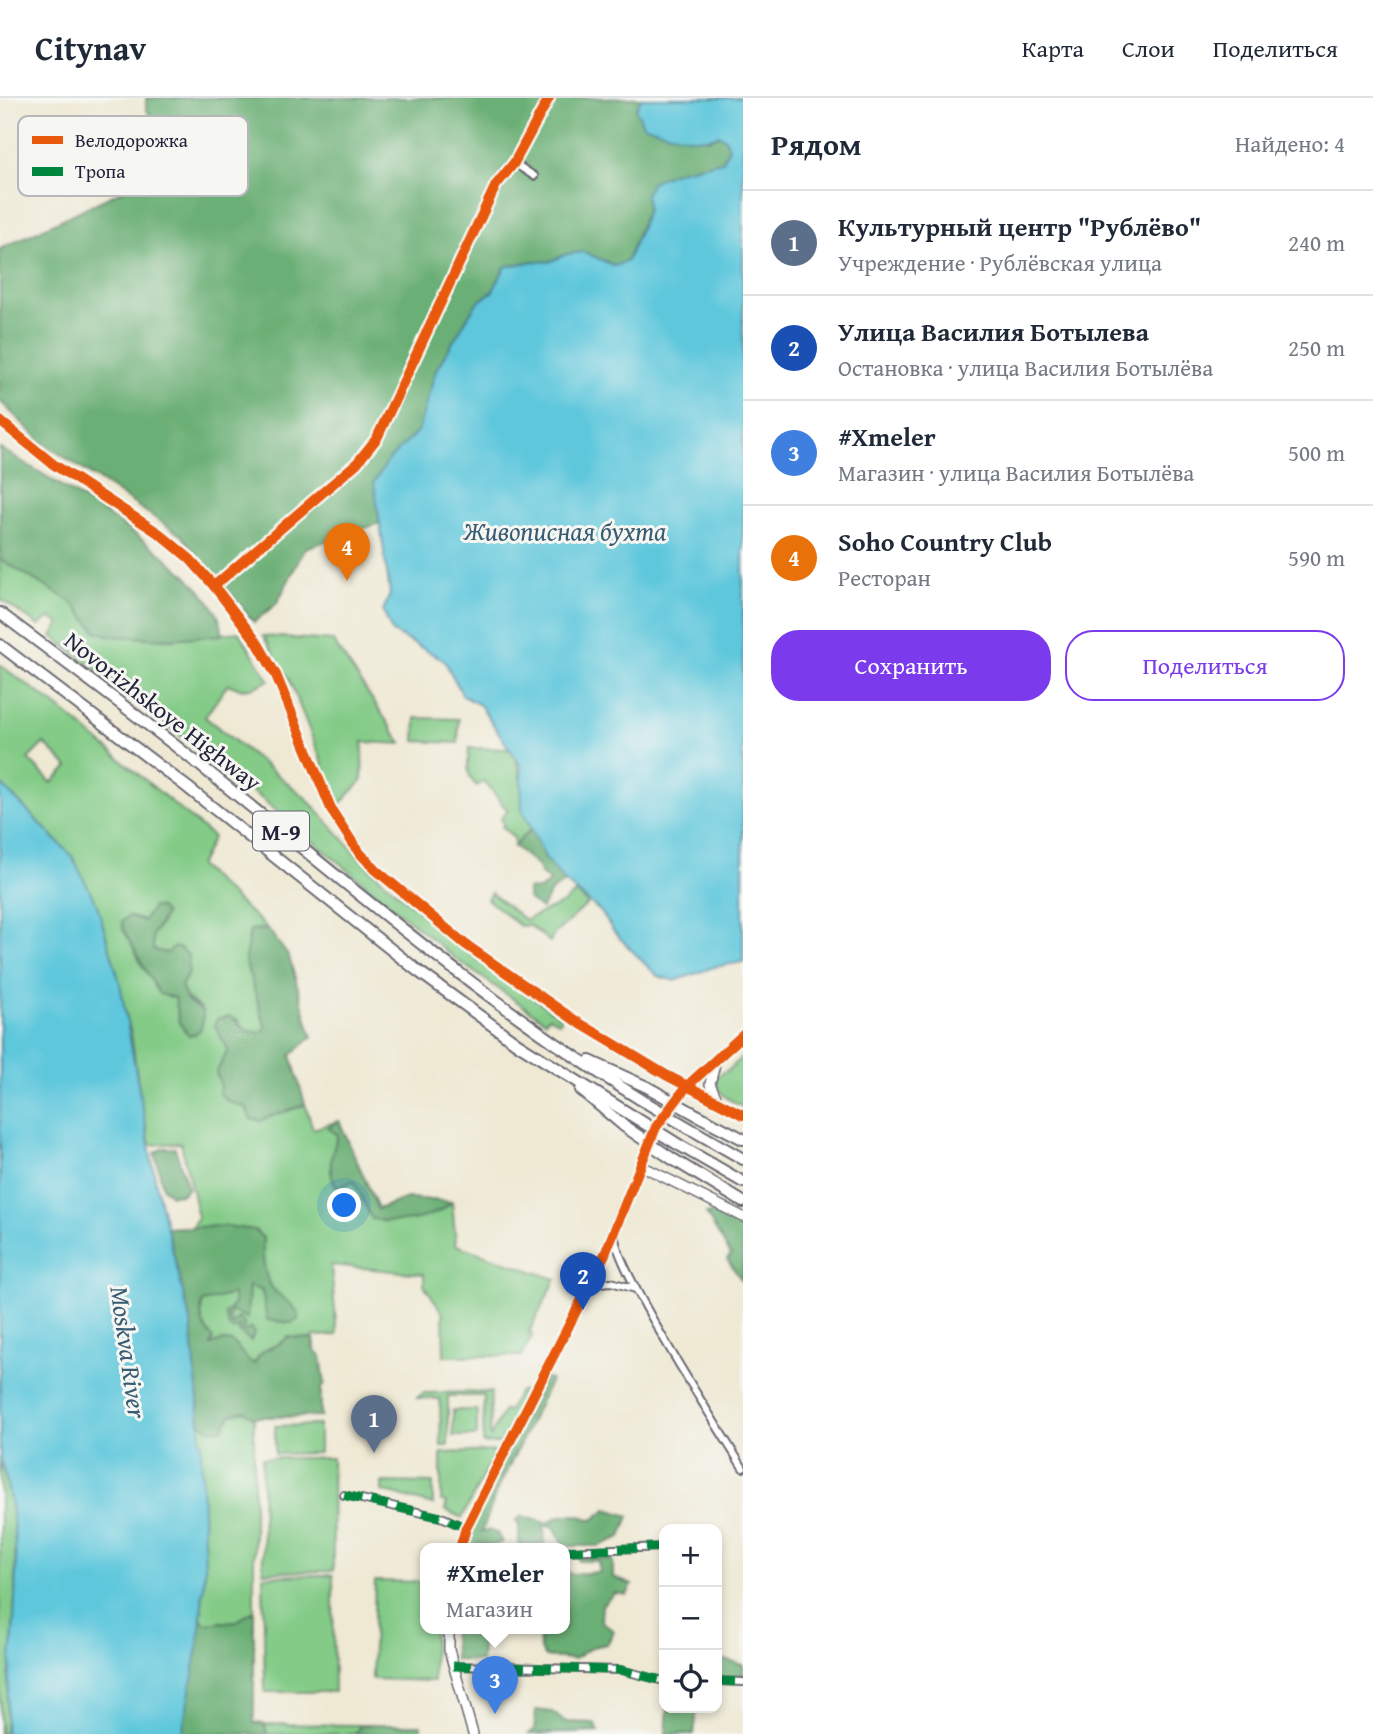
<!DOCTYPE html>
<html lang="ru">
<meta charset="utf-8">
<style>
body{margin:0;font-family:"Gentium Book Plus",serif;background:#f2f2f3;color:#1f2937}
.controls{position:absolute;right:21px;bottom:21px;display:grid;overflow:hidden;border-radius:14px;box-shadow:0 4px 10px #0003}
.controls button{width:63px;height:63px;display:grid;place-items:center;padding:0;border:0;border-bottom:2px solid #e0e1e3;background:#fff;color:#1f2937;font:35px sans-serif}
.you{position:absolute;left:345px;top:1108px;width:24px;height:24px;margin:-18px;border:5px solid #fff;border-radius:50%;background:#1a73e8;box-shadow:0 0 0 10px #1a73e833}
.badge{display:grid;place-items:center;width:46px;height:46px;border-radius:50%;background:#7c3aed;color:#fff;font-size:23px;font-weight:700}
.pin{position:absolute;translate:-50% -58px;filter:drop-shadow(0 2px 4px #0008)}
.pin::after{content:'';position:absolute;top:37px;width:24px;height:21px;background:inherit;clip-path:polygon(0 0,100% 0,50% 100%)}
.popup{position:absolute;left:420px;top:1445px;width:150px;height:91px;box-sizing:border-box;display:grid;place-content:center;border-radius:14px;background:#fff;filter:drop-shadow(0 2px 5px #0005);font-size:23px;white-space:nowrap;color:#747a83}
.popup b{font-size:26px;color:#1f2937}
.popup::after{content:'';position:absolute;left:50%;top:100%;margin-left:-14px;border:14px solid transparent;border-top-color:#fff}
.list{margin:0;padding:0;list-style:none}
h2{display:flex;justify-content:space-between;align-items:center;height:91px;margin:0;padding:0 28px;font-size:30px}
h2 small{font-size:23px;font-weight:400;color:#747a83}
.list li{display:grid;grid-template-columns:46px 1fr auto;gap:21px;align-items:center;box-sizing:border-box;height:105px;padding:0 28px;border-top:2px solid #e0e1e3}
.list b{display:block;font-size:26px;white-space:nowrap}
.list p{margin:0;font-size:23px;white-space:nowrap;color:#747a83}
.list em{font-size:23px;font-style:normal;color:#747a83}
.actions{display:flex;gap:14px;padding:21px 28px}
.actions a{flex:1;padding:16px 0;border:2px solid #7c3aed;border-radius:28px;text-align:center;font-size:24px;color:#7c3aed}
.actions .main{background:#7c3aed;color:#fff}
.icon{flex:none;width:38px;height:38px;fill:none;stroke:currentColor;stroke-width:2;stroke-linecap:round;stroke-linejoin:round}
.map{position:relative;flex:none;width:743px;height:1636px;overflow:hidden}
header{display:flex;align-items:center;gap:42px;box-sizing:border-box;height:98px;padding:0 35px;background:#fff;border-bottom:2px solid #e0e1e3}
header strong{font-size:33px}
nav{display:flex;gap:38px;margin-inline-start:auto;font-size:24px}
main{display:flex}
aside{flex:1;background:#fff}
.map>svg:first-child{display:block}
</style>
<header>
<strong>Citynav</strong>
<nav><a>Карта</a><a>Слои</a><a>Поделиться</a></nav>
</header>
<main>
<div class="map">
<svg width="743" height="1636" viewBox="0 0 743 1636">
<rect width="100%" height="100%" fill="#f6f6f2"/>
<filter id="ink" filterUnits="userSpaceOnUse"><feTurbulence type="fractalNoise" baseFrequency=".0143" numOctaves="2"/><feDisplacementMap in="SourceGraphic" scale="14" xChannelSelector="R" yChannelSelector="G"/><feConvolveMatrix kernelMatrix="1 2 1 2 8 2 1 2 1" color-interpolation-filters="sRGB"/></filter>
<filter id="wash" filterUnits="userSpaceOnUse"><feTurbulence type="fractalNoise" baseFrequency=".00686" numOctaves="4" result="noise"/><feDisplacementMap in="SourceGraphic" scale="28" xChannelSelector="R" yChannelSelector="G"/><feGaussianBlur stdDeviation="1.57" result="paint"/><feColorMatrix in="noise" values="0 0 0 0 0 0 0 0 0 0 0 0 0 0 0 0 0 1.4 0 .05"/><feComposite in="paint" operator="in"/></filter>
<g filter="url(#wash)">
<rect width="100%" height="100%" fill="#efe9d4"/>
<!-- green -->
<g fill="#83cb87" stroke="#527661" stroke-width="2" fill-rule="evenodd">
<path d="M0,461L73,505L96,533L112,538L170,541L239,534L269,582C253,591 244,594 228,586L205,619L306,700L370,771L474,859L562,920L559,924L549,919L545,923L457,862L262,701L52,538L59,526L50,519L39,528L0,501Z"/>
<path d="M263,538L333,543L402,646L363,644L362,683L339,707L289,581Z"/>
<path d="M0,567L57,608L213,739L199,768L268,831L250,832L245,862L266,930L260,935L246,932L237,921L215,928L228,952C216,970 220,984 227,1003L247,1010L250,1020L260,1023C276,1014 290,1014 305,1006L313,1031L339,1023L378,1111L408,1100L452,1104L456,1147L556,1181L529,1234L533,1236L522,1258H444L443,1215L424,1187V1176L331,1167L337,1237L314,1238L321,1318L254,1319V1513L237,1523L205,1526L201,1520L205,1470L191,1226L167,1130L191,1129L198,1119L181,1045L150,1047L141,1006L131,935L97,807L72,758L0,685ZM44,645L68,669L52,685L28,661ZM128,818L143,823L162,824L153,836V852L168,855L189,874L181,888L182,896L200,910L178,908L175,900L154,889L153,880C135,866 132,839 128,818Z"/>
<path d="M416,620L459,621L458,645L415,643Z"/>
<path d="M469,650L511,651C527,678 516,701 531,731L514,748V740L502,728L504,725L501,721L508,712C496,702 496,695 484,683L477,688C465,678 468,664 469,650Z"/>
<path d="M576,794L588,806L554,836L550,844L529,827L520,828L487,801L491,795L525,822L564,805Z"/>
<path d="M743,958V1009C729,1002 716,996 715,979L730,971Z"/>
<path d="M523,1293L526,1296L501,1345L483,1346L484,1298H448V1348H441L440,1301L417,1300L423,1295L491,1294L490,1340L504,1312L508,1313L519,1294Z"/>
<rect x="453" y="1312" width="24" height="26"/>
<path d="M319,1327V1355L275,1356V1328Z"/>
<path d="M496,1353L462,1420L445,1412L447,1404L441,1403V1355Z"/>
<path d="M262,1360H332L333,1473L263,1474Z"/>
<path d="M0,1361C29,1448 10,1547 5,1636H0Z"/>
<path d="M382,1384L433,1385V1407L382,1393Z"/>
<path d="M333,1477L334,1594H265L263,1478Z"/>
<path d="M375,1483L425,1484V1530H434L433,1583L372,1581Z"/>
<path d="M265,1626L361,1627L355,1636H267Z"/>
</g>
<!-- forest -->
<g fill="#6aaf74" stroke="#466858" stroke-width="2">
<path d="M146,0H641L636,11L643,27L709,41L719,37L726,41L729,50L723,63L696,69L646,95L647,111L627,163L615,168L584,154L567,156L549,164L534,163L505,169L493,193L476,206L436,272L418,333L388,363L375,384L380,425L305,450L277,505L254,524L182,438L42,344L0,303V151L176,67L146,10Z"/>
<path d="M0,350C47,380 227,479 222,537L170,541L112,538L96,533L73,505L0,461Z"/>
<path d="M531,731L546,761L565,784L551,794L541,811L528,801V791L540,792L550,783L541,776L537,767L514,748Z"/>
<path d="M153,809L160,810L165,816L153,836V852L168,855L174,849L181,851L188,857L189,874L181,888L187,902L203,914C203,927 202,935 189,938L179,924L175,900L159,896L123,831L122,823L128,818L143,823Z"/>
<path d="M268,831L289,859L312,939L291,957L305,1006C290,1014 276,1014 261,1023L250,1021L247,1010L227,1003L219,995L220,985L216,975L228,952L215,928L217,921L230,918L246,932L260,935L266,930L245,862L250,832Z"/>
<path d="M339,1023L378,1111L408,1100L452,1104C433,1122 398,1127 372,1121C364,1107 361,1095 353,1083L338,1090C325,1075 332,1054 338,1037L328,1030Z"/>
<path d="M164,1050H175L188,1090L182,1096L171,1097L163,1090L155,1055Z"/>
<path d="M716,1114L743,1125V1184L727,1161L731,1157L706,1116Z"/>
<path d="M226,1128L255,1132L263,1140C262,1155 263,1169 268,1183C274,1199 298,1204 299,1221L292,1225L267,1222L262,1193L249,1188L247,1220L231,1213L229,1219L232,1227L238,1220L245,1226L242,1232L246,1233L251,1230L254,1235L251,1243L239,1234V1228L234,1232L229,1230L225,1216L234,1206L233,1196L203,1204C198,1219 204,1229 213,1241L211,1247C239,1234 235,1255 254,1266C264,1245 277,1252 288,1239L313,1241V1251L321,1258L325,1286L321,1290V1318L253,1319L245,1313L232,1316L222,1331L210,1332L200,1325L191,1226L167,1130Z"/>
<path d="M545,1280L551,1282L496,1395L482,1434L490,1432L497,1435L502,1444L494,1448L478,1445L476,1450H465L466,1437Z"/>
<path d="M607,1411L629,1418L621,1439L599,1448H565L553,1428H544L545,1446L519,1448V1428L516,1423L521,1418L548,1425C563,1413 576,1416 593,1422Z"/>
<path d="M578,1458L613,1462V1479L632,1487L627,1497L615,1495L602,1507L601,1523L614,1533L607,1546L592,1549L574,1561L545,1559L540,1552L539,1530H565V1474L574,1476L600,1474L598,1463H579Z"/>
<path d="M254,1513V1625L264,1626L267,1636H182L201,1520L205,1526L237,1523Z"/>
<path d="M452,1530H483L481,1563L455,1562Z"/>
<path d="M717,1540L721,1544V1561L743,1567V1580H717Z"/>
<path d="M668,1610H697L694,1636H666Z"/>
<path d="M536,1612L552,1614L566,1624L594,1625L599,1634L529,1636L534,1632Z"/>
<path d="M361,1627H421V1636H355Z"/>
</g>
<!-- water -->
<g fill="#5fc7dc" stroke="#40748c" stroke-width="2">
<path d="M641,0H743V864L714,869L675,883L658,878L646,867L614,834L601,814L565,784L546,761L522,712L521,668L480,607L463,598L444,562L392,534L383,513L390,496L374,384L388,363L418,333L436,272L476,206L493,193L505,169L534,163L549,164L567,156L584,154L615,168L627,163L640,132L647,111L646,95L653,83L678,73L723,63L729,50L726,41L719,37C696,46 666,34 643,27L636,11Z"/>
<path d="M0,685L72,758L97,807L120,885L157,1091L191,1226L200,1325L205,1470L199,1543L182,1636H5C10,1547 29,1448 0,1361Z"/>
</g>
</g>
<g filter="url(#ink)">
<g fill="none" stroke-linecap="round" stroke-linejoin="round">
<defs>
<g id="street">
<path d="M514,65L534,78"/>
<path d="M0,323C18,337 35,353 54,367C98,399 149,422 189,460C214,484 237,514 256,543C306,617 313,706 376,772C471,857 576,927 687,988"/>
<path d="M214,488L357,365L377,340L496,87L514,65L549,0"/>
<path d="M615,1137C613,1167 721,1334 743,1370"/>
<path d="M590,1186L611,1184L636,1191"/>
<path d="M344,1397L444,1420L466,1430"/>
<path d="M565,1453L664,1449"/>
<path d="M453,1568L621,1572L664,1583"/>
<path d="M717,1583L743,1584"/>
</g>
<g id="secondary">
<path d="M715,966L710,986L717,1001"/>
<path d="M687,988L743,1017"/>
<path d="M640,1067L743,1119"/>
<path d="M460,1450L466,1430L605,1156L656,1029L687,988L743,937"/>
<path d="M449,1530V1552L473,1636"/>
</g>
<g id="highway">
<path d="M0,515C69,567 139,618 206,672C348,786 485,905 640,1001"/>
<path d="M0,547L187,689L418,873L518,946L631,1017"/>
<path d="M590,963L647,989"/>
<path d="M581,992L624,1028"/>
<path d="M697,1017L743,1041"/>
<path d="M689,1030L743,1061"/>
<path d="M679,1047L743,1084"/>
<path d="M671,1060L743,1104"/>
</g>
</defs>
<!-- street casing -->
<use href="#street" stroke="#6a6871" stroke-width="10"/>
<!-- secondary casing -->
<use href="#secondary" stroke="#6a6871" stroke-width="12"/>
<!-- highway casing -->
<use href="#highway" stroke="#6a6871" stroke-width="14"/>
<!-- street -->
<use href="#street" stroke="#fff" stroke-width="6"/>
<!-- secondary -->
<use href="#secondary" stroke="#fff" stroke-width="9"/>
<!-- highway -->
<use href="#highway" stroke="#fff" stroke-width="10"/>
<defs>
<g id="highway-bridge">
<path d="M647,989L697,1017"/>
<path d="M640,1001L689,1030"/>
<path d="M631,1017L679,1047"/>
<path d="M624,1028L671,1060"/>
</g>
</defs>
<!-- highway-bridge casing -->
<use href="#highway-bridge" stroke="#6a6871" stroke-width="14" stroke-linecap="butt"/>
<!-- highway-bridge -->
<use href="#highway-bridge" stroke="#fff" stroke-width="10"/>
<!-- quiet -->
<g stroke="#00873e" stroke-width="9" stroke-dasharray="18 9" stroke-linecap="butt">
<path d="M344,1397L444,1420L466,1430"/>
<path d="M565,1453L664,1449"/>
<path d="M453,1568L621,1572L664,1583"/>
<path d="M717,1583L743,1584"/>
</g>
<defs>
<g id="cycleway">
<path d="M0,323L53,366L160,436L190,461L214,488L257,544L276,577L332,713L358,753L376,772L465,846L576,923L666,977L743,1017"/>
<path d="M214,488L357,365L377,340L496,87L514,65L549,0"/>
<path d="M460,1450L466,1430L605,1156L656,1029L687,988L743,937"/>
</g>
</defs>
<!-- cycleway casing -->
<use href="#cycleway" stroke="#f6f6f2" stroke-width="15"/>
<!-- cycleway -->
<use href="#cycleway" stroke="#e8590c" stroke-width="10"/>
</g>
</g>
<g text-anchor="middle" dominant-baseline="central" stroke-width="6" stroke-linejoin="round" paint-order="stroke">
<!-- shield labels -->
<rect fill="#f6f6f2" stroke="#626272" stroke-width="2" x="253" y="713.5" width="56" height="39" rx="5"/>
<g font-size="23" font-weight="bold" fill="#22223b">
<text x="281" y="733">М-9</text>
</g>
<!-- street labels -->
<g font-size="24" fill="#22223b" stroke="#f6f6f2">
<text transform="translate(163 613) rotate(38)">Novorizhskoye Highway</text>
</g>
<!-- water labels -->
<g font-size="26" font-style="italic" fill="#375c73" stroke="#f6f6f2">
<text x="565" y="432">Живописная бухта</text>
<text transform="translate(129 1254) rotate(82)">Moskva River</text>
</g>
</g>
<!-- legend -->
<rect x="18" y="18" width="230" height="80" rx="10" fill="#f6f6f2" stroke="#b6b6bb" stroke-width="2"/>
<rect x="32" y="38" width="31" height="8" fill="#e8590c"/>
<rect x="32" y="69" width="31" height="9" fill="#00873e"/>
<g font-size="19" fill="#22223b">
<text x="75" y="49">Велодорожка</text>
<text x="75" y="80">Тропа</text>
</g>
</svg>
<div class="controls">
<button>+</button>
<button>−</button>
<button><svg class="icon" aria-label="locate" viewBox="0 0 24 24"><circle cx="12" cy="12" r="6"/><path d="M12 2v4M12 18v4M2 12h4M18 12h4"/></svg></button>
</div>
<div class="you"></div>
<div class="pin badge" style="left:374px;top:1355px;background:#5c6f8a">1</div>
<div class="pin badge" style="left:583px;top:1212px;background:#1a4fb4">2</div>
<div class="pin badge" style="left:495px;top:1616px;background:#3f7fe0">3</div>
<div class="popup"><b>#Xmeler</b>Магазин</div>
<div class="pin badge" style="left:347px;top:483px;background:#e8710a">4</div>
</div>
<aside>
<h2>Рядом<small>Найдено: 4</small></h2>
<ul class="list">
<li><span class="badge" style="background:#5c6f8a">1</span><div><b>Культурный центр &quot;Рублёво&quot;</b><p>Учреждение · Рублёвская улица</p></div><em>240 m</em></li>
<li><span class="badge" style="background:#1a4fb4">2</span><div><b>Улица Василия Ботылева</b><p>Остановка · улица Василия Ботылёва</p></div><em>250 m</em></li>
<li><span class="badge" style="background:#3f7fe0">3</span><div><b>#Xmeler</b><p>Магазин · улица Василия Ботылёва</p></div><em>500 m</em></li>
<li><span class="badge" style="background:#e8710a">4</span><div><b>Soho Country Club</b><p>Ресторан</p></div><em>590 m</em></li>
</ul>
<div class="actions"><a class="main">Сохранить</a><a>Поделиться</a></div>
</aside>
</main>
